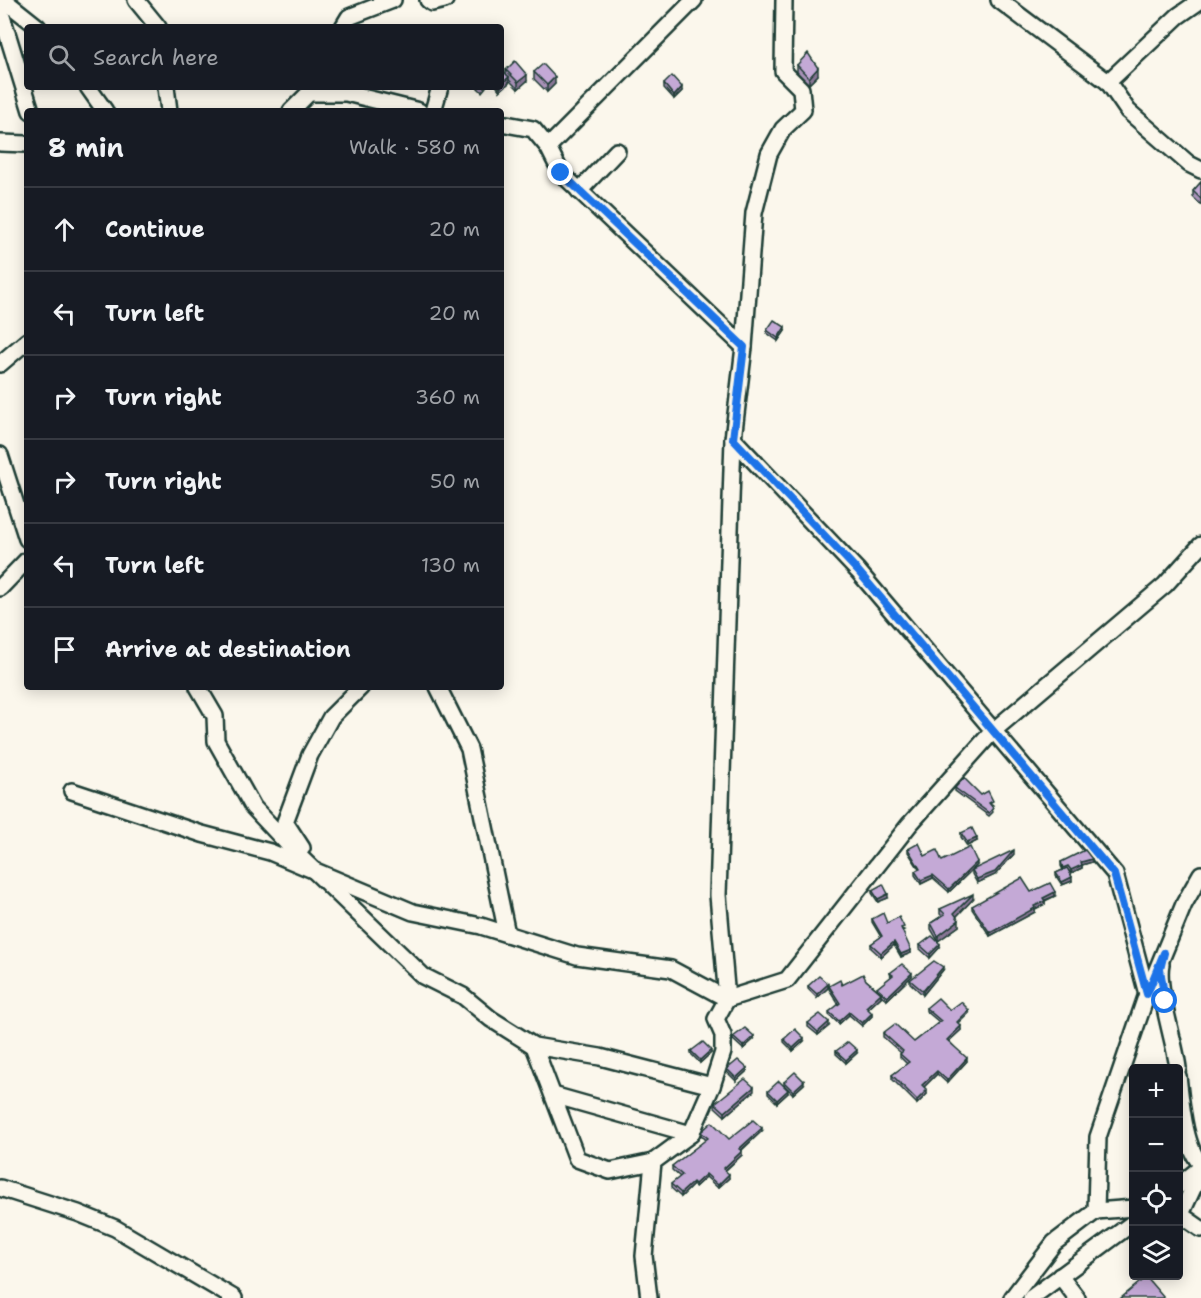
<!DOCTYPE html>
<meta charset="utf-8">
<style>
body{margin:0;font-family:"Shantell Sans",sans-serif;background:#20242c;color:#f1f3f6}
.controls{position:absolute;right:18px;bottom:18px;display:grid;overflow:hidden;border-radius:6px;box-shadow:0 3px 15px #0003}
.controls button{width:54px;height:54px;display:grid;place-items:center;padding:0;border:0;border-bottom:2px solid #363941;background:#171b24;color:#f1f3f6;font:30px sans-serif}
.stop{position:absolute;width:18px;height:18px;margin:-14px;border:4px solid #1a73e8;border-radius:50%;background:#fff}
.stop.end{background:#1a73e8;border-color:#fff;box-shadow:0 2px 6px #0008}
.list{margin:0;padding:0;list-style:none}
h2{display:flex;justify-content:space-between;align-items:center;height:78px;margin:0;padding:0 24px;font-size:26px}
h2 small{font-size:20px;font-weight:400;color:#9ea1a6}
.list li{display:grid;grid-template-columns:39px 1fr auto;gap:18px;align-items:center;box-sizing:border-box;height:84px;padding:0 24px;border-top:2px solid #363941}
.list b{display:block;font-size:22px;white-space:nowrap}
.list em{font-size:20px;font-style:normal;color:#9ea1a6}
.icon{flex:none;width:33px;height:33px;fill:none;stroke:currentColor;stroke-width:2;stroke-linecap:round;stroke-linejoin:round}
.map{position:relative;flex:none;width:1201px;height:1298px;overflow:hidden}
.search{position:absolute;background:#171b24;box-shadow:0 3px 15px #0003;left:24px;top:24px;width:480px;height:66px;display:flex;align-items:center;gap:15px;box-sizing:border-box;padding:0 21px;border-radius:6px;color:#9ea1a6;font-size:22px}
.panel{position:absolute;background:#171b24;box-shadow:0 3px 15px #0003;left:24px;top:108px;width:480px;height:582px;border-radius:6px}
.map>svg:first-child{display:block}
</style>
<div class="map">
<svg width="1201" height="1298" viewBox="0 0 1201 1298">
<rect width="100%" height="100%" fill="#fbf7ec"/>
<filter id="ink" filterUnits="userSpaceOnUse"><feTurbulence type="fractalNoise" baseFrequency=".0167" numOctaves="2"/><feDisplacementMap in="SourceGraphic" scale="12" xChannelSelector="R" yChannelSelector="G"/><feConvolveMatrix kernelMatrix="1 2 1 2 8 2 1 2 1" color-interpolation-filters="sRGB"/></filter>
<g filter="url(#ink)">
<g fill="none" stroke-linecap="round" stroke-linejoin="round">
<defs>
<g id="street">
<path d="M4,0L38,27"/>
<path d="M136,0L158,27"/>
<path d="M428,0L432,3L445,0"/>
<path d="M999,0L1108,82L1128,111L1189,164L1201,170"/>
<path d="M0,10L31,111"/>
<path d="M343,27L349,17L393,0"/>
<path d="M1108,82L1178,16L1201,0"/>
<path d="M88,87L105,111"/>
<path d="M166,87L169,111"/>
<path d="M291,111L309,93H346L419,111"/>
<path d="M433,111L440,87"/>
<path d="M501,123L533,129L548,147L561,173L744,347"/>
<path d="M0,143L27,144"/>
<path d="M548,147L694,0"/>
<path d="M579,191L617,151"/>
<path d="M0,364L27,341"/>
<path d="M733,439L858,571L1115,874L1147,994"/>
<path d="M0,455L27,539"/>
<path d="M0,588L27,560"/>
<path d="M198,687L215,716L216,741L253,807L300,857L423,976L463,996L491,1019L534,1046L600,1057L712,1086"/>
<path d="M438,687L469,749L507,934"/>
<path d="M72,791L202,834L270,852L413,912L481,926L577,956L671,969L727,999L787,980L909,825L993,731L1165,585L1201,545"/>
<path d="M302,848L285,822L310,755L331,717L361,687"/>
<path d="M1161,964C1156,987 1175,1042 1178,1068"/>
<path d="M534,1046L577,1159L610,1171L653,1162"/>
<path d="M1178,1076C1181,1100 1184,1147 1201,1164"/>
<path d="M553,1095L691,1134"/>
<path d="M1178,1186L1199,1169"/>
<path d="M0,1188L78,1213L115,1228L234,1298"/>
<path d="M1096,1211L1134,1208"/>
<path d="M1178,1213L1201,1229"/>
<path d="M1181,1214L1201,1171"/>
<path d="M1060,1276L1077,1298"/>
<path d="M649,1298L644,1256L653,1162L691,1134L712,1086L723,1052V1035L716,1019L727,999L718,895L733,439L744,347L754,213L769,154L783,129L803,110L801,89L783,71L784,0"/>
<path d="M1012,1298L1054,1243L1096,1211L1098,1137L1147,994L1184,904L1201,874"/>
<path d="M1031,1298L1134,1222"/>
</g>
</defs>
<!-- street casing -->
<use href="#street" stroke="#1f3d34" stroke-width="20"/>
<!-- street -->
<use href="#street" stroke="#fbf7ec" stroke-width="15"/>
</g>
<!-- wall -->
<g fill="#a991b8" stroke="#1f3d34" stroke-width="1.5">
<path d="M797,65L818,75L809,84L797,72Z"/>
<path d="M506,70L527,81L518,89L509,80V83L500,91L497,87H501L506,74Z"/>
<path d="M534,72L555,84L547,92L534,79Z"/>
<path d="M664,84L682,91L674,99L664,88Z"/>
<path d="M477,87H486L482,92Z"/>
<path d="M1201,182V205L1193,197V191Z"/>
<path d="M767,330L785,331L778,341L767,333Z"/>
<path d="M955,788L981,795L993,805L991,806L993,812L989,816L955,791Z"/>
<path d="M961,833L977,841L967,846L961,837Z"/>
<path d="M908,849L925,856L942,861L977,865L949,892L933,878L921,884L915,875V871L919,869L908,852Z"/>
<path d="M1014,854L995,875L977,883L972,874V870Z"/>
<path d="M1061,862H1092L1082,865V868L1071,873L1068,870L1072,881L1062,885L1056,876V873L1063,870L1061,866Z"/>
<path d="M872,890L888,898L878,902L872,893Z"/>
<path d="M1031,892L1055,896L1045,901V904L1035,909V912L990,936L972,909V906Z"/>
<path d="M973,899L956,917L959,926L938,941L931,929V923L942,916L940,914V909Z"/>
<path d="M872,919L887,923L904,930L902,931L911,953L901,957L894,945L881,957L871,948V944L881,937L872,922Z"/>
<path d="M920,945L940,947L930,958L920,949Z"/>
<path d="M943,970L923,995L910,983V980Z"/>
<path d="M890,973L912,976L887,1000L881,995V997L868,1009L872,1016L862,1026L849,1015L839,1024L829,1015V1012L839,1005L829,989V986L842,985L866,980L877,989V988L891,977Z"/>
<path d="M808,986L828,988L817,998L808,989Z"/>
<path d="M926,1008L950,1010L969,1013L958,1023L961,1030L949,1041L967,1061L947,1083L937,1074L924,1087L927,1094L917,1104L892,1079V1075L907,1064L900,1057V1054L901,1053L883,1037V1033L914,1042L939,1022L926,1011Z"/>
<path d="M808,1023L829,1026L818,1035L808,1027Z"/>
<path d="M733,1037L754,1039L743,1049L733,1040Z"/>
<path d="M784,1039L804,1041L793,1051L784,1042Z"/>
<path d="M691,1051L711,1053L700,1063L691,1054Z"/>
<path d="M836,1051L857,1053L846,1063L836,1054Z"/>
<path d="M727,1069L747,1071L736,1081L727,1072Z"/>
<path d="M784,1082L804,1084L793,1094L784,1085Z"/>
<path d="M754,1091L725,1116L715,1107V1103Z"/>
<path d="M768,1091L788,1093L777,1103L768,1094Z"/>
<path d="M762,1131L741,1151L742,1155L725,1171L729,1178L718,1188L706,1177L695,1187L693,1185L681,1197L671,1188V1184L680,1177L672,1170V1166L706,1140L701,1135V1132L729,1139Z"/>
</g>
<!-- shaded-wall -->
<g fill="#897696" stroke="#1f3d34" stroke-width="1.5">
<path d="M818,68V75L809,84V78Z"/>
<path d="M527,75V81L518,89V82Z"/>
<path d="M509,77V83L500,91V87H501V84Z"/>
<path d="M555,77V84L547,92V85Z"/>
<path d="M682,87V91L674,99V96Z"/>
<path d="M785,327V331L778,341V338Z"/>
<path d="M977,838V841L967,846V842Z"/>
<path d="M1014,850V854L995,875L977,883V879Z"/>
<path d="M1092,859V862L1082,865V868L1071,873V870L1081,862Z"/>
<path d="M977,862V865L949,892V889Z"/>
<path d="M933,875V878L921,884V880Z"/>
<path d="M1072,877V881L1062,885V882Z"/>
<path d="M1055,892V896L1043,901V898Z"/>
<path d="M888,894V898L878,902V899Z"/>
<path d="M973,894V899L954,919V913Z"/>
<path d="M1045,901V904L1035,909V912L990,936V933L1034,906Z"/>
<path d="M959,920V926L938,941V936Z"/>
<path d="M894,942V945L881,957V953Z"/>
<path d="M940,944V947L930,958V954Z"/>
<path d="M911,950V953L901,957V954Z"/>
<path d="M943,967V970L923,995V991Z"/>
<path d="M912,973V976L887,1000V997Z"/>
<path d="M828,984V988L817,998V994Z"/>
<path d="M881,993V997L866,1011V1007Z"/>
<path d="M969,1010V1013L957,1025V1022Z"/>
<path d="M849,1012V1015L839,1024V1021Z"/>
<path d="M872,1013V1016L862,1026V1023Z"/>
<path d="M829,1022V1026L818,1035V1032Z"/>
<path d="M961,1026V1030L947,1043V1040Z"/>
<path d="M754,1036V1039L743,1049V1046Z"/>
<path d="M804,1038V1041L793,1051V1048Z"/>
<path d="M711,1050V1053L700,1063V1060Z"/>
<path d="M857,1050V1053L846,1063V1060Z"/>
<path d="M967,1058V1061L947,1083V1080Z"/>
<path d="M747,1068V1071L736,1081V1078Z"/>
<path d="M937,1071V1074L922,1089V1085Z"/>
<path d="M804,1081V1084L793,1094V1091Z"/>
<path d="M754,1087V1091L725,1116V1112Z"/>
<path d="M788,1090V1093L777,1103V1100Z"/>
<path d="M927,1090V1094L917,1104V1100Z"/>
<path d="M762,1128V1131L739,1152V1149Z"/>
<path d="M742,1151V1155L723,1172V1169Z"/>
<path d="M706,1174V1177L695,1187V1184Z"/>
<path d="M729,1174V1178L718,1188V1185Z"/>
<path d="M693,1182V1185L681,1197V1193Z"/>
</g>
<!-- building -->
<g fill="#c4a9d6" stroke="#1f3d34" stroke-width="1.5">
<path d="M808,53L818,68L809,78L797,65Z"/>
<path d="M515,61L527,75L518,82L506,70Z"/>
<path d="M543,64L555,77L547,85L534,72Z"/>
<path d="M501,69L509,77L501,84Z"/>
<path d="M672,76L682,87L674,96L664,84Z"/>
<path d="M1201,182V199L1193,191Z"/>
<path d="M774,320L785,327L778,338L767,330Z"/>
<path d="M964,778L981,795L988,791L993,801L989,803L993,808L989,813L955,788Z"/>
<path d="M972,828L977,838L967,842L961,833Z"/>
<path d="M919,843L925,856L937,850L942,861L970,847L977,862L949,889L933,875L921,880L915,871L920,869L908,849Z"/>
<path d="M1014,850L995,872L977,879L972,870Z"/>
<path d="M1085,850L1092,859L1081,862L1082,865L1071,870L1068,866L1063,868L1061,862Z"/>
<path d="M1067,868L1072,877L1062,882L1056,873Z"/>
<path d="M1022,878L1031,892L1050,883L1055,892L1043,898L1045,901L1034,906L1035,908L990,933L972,906Z"/>
<path d="M883,884L888,894L878,899L872,890Z"/>
<path d="M973,894L954,913L959,920L938,936L931,923L945,914L940,909Z"/>
<path d="M883,913L887,923L899,917L904,927L901,928L911,950L901,954L894,942L881,953L871,944L882,936L872,919Z"/>
<path d="M932,936L940,944L930,954L920,945Z"/>
<path d="M934,961L943,967L923,991L910,980Z"/>
<path d="M902,964L912,973L887,997L877,988L893,975L890,973Z"/>
<path d="M863,974L866,980L881,993L866,1007L872,1013L862,1023L849,1012L839,1021L829,1012L840,1003L829,986L840,980L842,985Z"/>
<path d="M819,976L828,984L817,994L808,986Z"/>
<path d="M938,998L950,1010L961,1002L969,1010L957,1022L961,1026L947,1040L967,1058L947,1080L937,1071L922,1085L927,1090L917,1100L892,1075L909,1062L900,1054L903,1051L883,1033L895,1024L914,1042L941,1021L926,1008Z"/>
<path d="M820,1014L829,1022L818,1032L808,1023Z"/>
<path d="M745,1028L754,1036L743,1046L733,1037Z"/>
<path d="M795,1029L804,1038L793,1048L784,1039Z"/>
<path d="M703,1042L711,1050L700,1060L691,1051Z"/>
<path d="M848,1042L857,1050L846,1060L836,1051Z"/>
<path d="M738,1060L747,1068L736,1078L727,1069Z"/>
<path d="M795,1072L804,1081L793,1091L784,1082Z"/>
<path d="M745,1079L754,1087L725,1112L715,1103Z"/>
<path d="M779,1081L788,1090L777,1100L768,1091Z"/>
<path d="M753,1120L762,1128L739,1149L742,1151L723,1169L729,1174L718,1185L706,1174L695,1184L693,1182L681,1193L671,1184L682,1175L672,1166L708,1138L701,1132L712,1122L729,1139Z"/>
<path d="M1146,1277L1164,1298H1121Z"/>
</g>
</g>
<g fill="none" stroke-linecap="round" stroke-linejoin="round" filter="url(#ink)">
<!-- route -->
<path stroke="#1a73e8" stroke-width="8" d="M561,173L744,347L733,439L858,571L1114,874L1147,994L1164,953L1160,969L1165,1001"/>
</g>
</svg>
<div class="controls">
<button>+</button>
<button>−</button>
<button><svg class="icon" aria-label="locate" viewBox="0 0 24 24"><circle cx="12" cy="12" r="6"/><path d="M12 2v4M12 18v4M2 12h4M18 12h4"/></svg></button>
<button><svg class="icon" aria-label="layers" viewBox="0 0 24 24"><path d="M12 4l9 5-9 5-9-5zM3 14l9 5 9-5"/></svg></button>
</div>
<div class="stop" style="left:1165px;top:1001px"></div>
<div class="stop end" style="left:561px;top:173px"></div>
<div class="search"><svg class="icon" aria-label="search" viewBox="0 0 24 24"><circle cx="10" cy="10" r="6"/><path d="M15 15l6 6"/></svg>Search here</div>
<section class="panel">
<h2>8 min<small>Walk · 580 m</small></h2>
<ul class="list">
<li><svg class="icon" aria-label="ahead" viewBox="0 0 24 24"><path d="M12 20V5M6 11l6-6 6 6"/></svg><div><b>Continue</b></div><em>20 m</em></li>
<li><svg class="icon" aria-label="left" viewBox="0 0 24 24"><path d="M17 20v-9H6M10 6l-5 5 5 5"/></svg><div><b>Turn left</b></div><em>20 m</em></li>
<li><svg class="icon" aria-label="right" viewBox="0 0 24 24"><path d="M7 20v-9h11M14 6l5 5-5 5"/></svg><div><b>Turn right</b></div><em>360 m</em></li>
<li><svg class="icon" aria-label="right" viewBox="0 0 24 24"><path d="M7 20v-9h11M14 6l5 5-5 5"/></svg><div><b>Turn right</b></div><em>50 m</em></li>
<li><svg class="icon" aria-label="left" viewBox="0 0 24 24"><path d="M17 20v-9H6M10 6l-5 5 5 5"/></svg><div><b>Turn left</b></div><em>130 m</em></li>
<li><svg class="icon" aria-label="arrive" viewBox="0 0 24 24"><path d="M6 21V4h12l-3 4 3 4H6"/></svg><div><b>Arrive at destination</b></div></li>
</ul>
</section>
</div>
